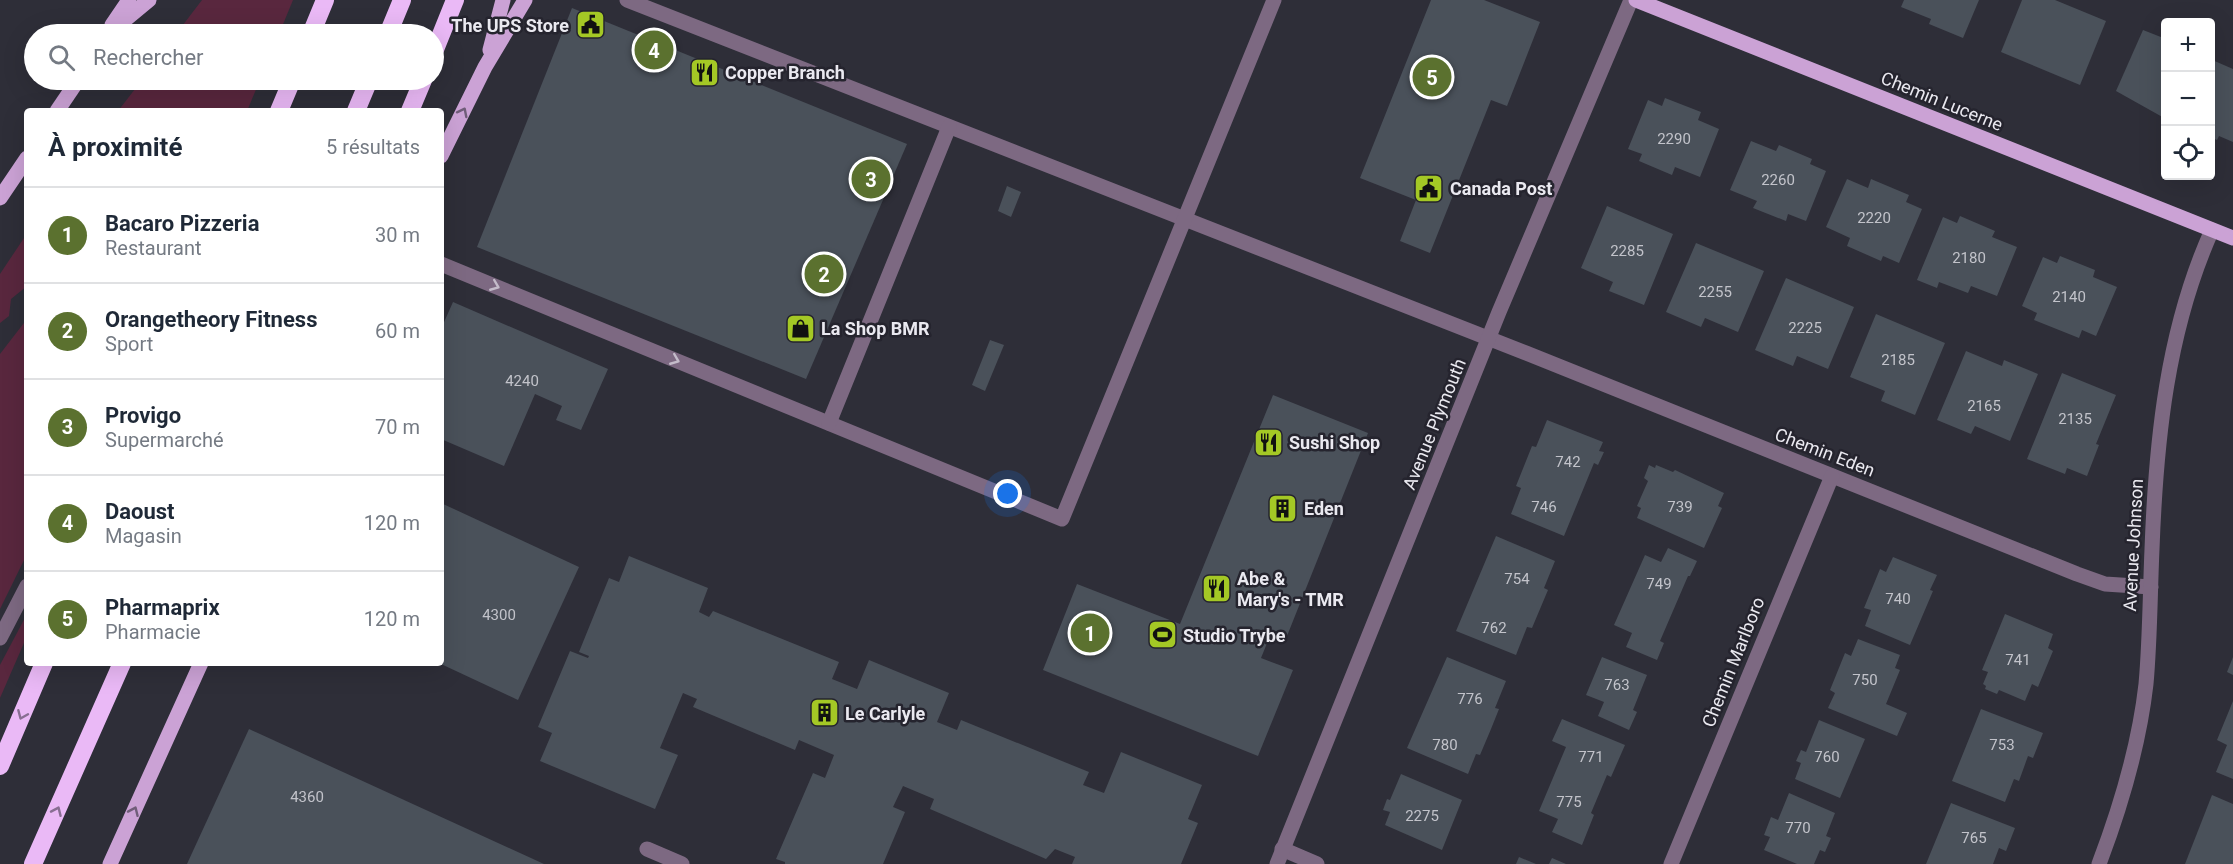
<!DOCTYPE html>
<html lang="fr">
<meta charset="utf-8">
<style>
body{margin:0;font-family:Roboto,sans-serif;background:#f2f2f3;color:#1f2937}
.controls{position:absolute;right:18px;top:18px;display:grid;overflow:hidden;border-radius:6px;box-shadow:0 6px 24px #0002}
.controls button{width:54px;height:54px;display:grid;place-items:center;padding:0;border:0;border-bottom:2px solid #e0e1e3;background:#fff;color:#1f2937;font:30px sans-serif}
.you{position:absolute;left:1008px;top:494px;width:21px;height:21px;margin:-15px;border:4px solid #fff;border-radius:50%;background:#1a73e8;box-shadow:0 0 0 9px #1a73e833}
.badge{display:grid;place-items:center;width:39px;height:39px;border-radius:50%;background:#5b712f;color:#fff;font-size:20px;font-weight:700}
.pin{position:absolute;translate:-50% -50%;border:3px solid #fff;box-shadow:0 2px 6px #0006}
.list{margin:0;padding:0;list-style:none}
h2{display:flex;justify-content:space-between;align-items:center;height:78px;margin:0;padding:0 24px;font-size:26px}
h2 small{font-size:20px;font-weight:400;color:#747a83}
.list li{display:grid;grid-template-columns:39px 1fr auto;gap:18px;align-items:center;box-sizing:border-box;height:96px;padding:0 24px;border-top:2px solid #e0e1e3}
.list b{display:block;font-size:22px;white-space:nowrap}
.list p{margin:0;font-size:20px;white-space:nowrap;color:#747a83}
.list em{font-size:20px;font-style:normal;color:#747a83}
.icon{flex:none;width:33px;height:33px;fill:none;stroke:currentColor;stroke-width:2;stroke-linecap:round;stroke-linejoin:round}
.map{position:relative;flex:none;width:2233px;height:864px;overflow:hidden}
.search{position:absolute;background:#fff;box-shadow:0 6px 24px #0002;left:24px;top:24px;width:420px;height:66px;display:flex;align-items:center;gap:15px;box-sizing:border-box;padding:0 21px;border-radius:33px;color:#747a83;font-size:22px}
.panel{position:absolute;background:#fff;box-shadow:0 6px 24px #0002;left:24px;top:108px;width:420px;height:558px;border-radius:6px}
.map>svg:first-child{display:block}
</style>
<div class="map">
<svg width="2233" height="864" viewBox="0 0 2233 864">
<rect width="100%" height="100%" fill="#2e2e38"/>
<!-- green -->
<g fill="#59273e">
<path d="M202,0H293L279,34H176Z"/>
<path d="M142,80H260L247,111H118Z"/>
<path d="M26,235L27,286L11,299L9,316L0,323V274Z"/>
<path d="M27,319V554L0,609V354Z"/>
<path d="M27,614V636L0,698V665Z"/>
</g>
<!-- building -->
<g fill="#4a515a">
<path d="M1431,0H1484L1540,22L1507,106L1491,100L1430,253L1400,241L1416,200L1360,178Z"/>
<path d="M1904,0H1979L1963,38L1929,24L1931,19L1901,7Z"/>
<path d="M2022,0H2055L2106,21L2080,85L2001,52Z"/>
<path d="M572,8L907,144L806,379L477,247Z"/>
<path d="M2143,30L2166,39V119L2116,91Z"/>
<path d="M2210,59L2233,69V142L2219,136L2217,140L2210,137Z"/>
<path d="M1665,98L1701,112L1698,120L1719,129L1700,177L1675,167L1672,175L1639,161L1642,154L1628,149L1648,100L1662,106Z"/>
<path d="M1751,141L1776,151L1779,145L1812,159L1810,164L1826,171L1806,221L1788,214L1786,221L1753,208L1757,201L1730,190Z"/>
<path d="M1847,179L1868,188L1871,179L1909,195L1906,202L1922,209L1899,263L1883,256L1881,261L1847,246L1850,238L1826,227Z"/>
<path d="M1007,186L1021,192L1011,217L998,211Z"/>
<path d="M1607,206L1673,234L1644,305L1609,291L1613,282L1581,268Z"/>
<path d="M1960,216L1995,231L1992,237L2017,247L1997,296L1971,286L1968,293L1939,282L1937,288L1917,280L1943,217L1957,223Z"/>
<path d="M1696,243L1764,271L1738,332L1705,318L1701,327L1666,312Z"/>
<path d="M2060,256L2095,270L2093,277L2117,287L2096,336L2082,330L2079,338L2034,320L2037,313L2022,306L2043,257L2057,263Z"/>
<path d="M1786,278L1854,307L1828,369L1797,356L1793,366L1755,350Z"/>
<path d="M453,302L608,369L581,430L556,420L562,406L535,394L504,466L441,439V329Z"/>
<path d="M1876,314L1945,343L1915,415L1881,401L1885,391L1850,377Z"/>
<path d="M990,340L1004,345L985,391L972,385Z"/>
<path d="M1966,351L2002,366L2004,360L2038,374L2010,441L1975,426L1971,434L1937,420Z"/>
<path d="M2062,373L2116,395L2096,444L2099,445L2087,476L2067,468L2065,474L2027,459Z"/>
<path d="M1273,395L1368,433L1287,636L1272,631L1261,658L1293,670L1258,756L1043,670L1077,584L1180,624Z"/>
<path d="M1547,420L1603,442L1599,451L1604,452L1598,465L1594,463L1564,536L1511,514L1521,488L1516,486L1532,446L1536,447Z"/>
<path d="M1649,465L1655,468L1656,465L1673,472L1675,470L1724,493L1718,506L1722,508L1704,548L1637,518L1641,508L1637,506L1648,481L1644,478Z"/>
<path d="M441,503L579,567L518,700L441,664Z"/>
<path d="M1496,536L1555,561L1544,588L1548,590L1532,628L1527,627L1516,655L1456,631Z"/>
<path d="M1668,548L1697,561L1690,576H1688L1660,641L1664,643L1657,660L1626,647L1632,633L1614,625L1645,555L1661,562Z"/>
<path d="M629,556L708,588L699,612L709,617L713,611L839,662L832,679L857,689L869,660L949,693L937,722L957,730L961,720L1089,772L1083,785L1104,793L1121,752L1202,785L1188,819L1198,823L1181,864H1072L1075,857L1055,849L1046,859L930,809L934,799L903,786L893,807L905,812L883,864H785V862L776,859L813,773L825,778L834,755L799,740L795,750L693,707L697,699L683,693L660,748L678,755L655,809L540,761L552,733L538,727L570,651L588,658L589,656L579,652L609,578L619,582Z"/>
<path d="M1893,557L1937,575L1930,590L1933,591L1910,645L1865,626L1871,610L1864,608L1880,569L1886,572Z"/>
<path d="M2005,614L2053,634L2048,648L2053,651L2038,687L2032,684L2025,701L1999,690L1997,694L1985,689L1986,686L1983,684L1988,672L1982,670Z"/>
<path d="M1858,639L1900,655L1895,668L1900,670L1886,704L1907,713L1897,736L1828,708L1835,693L1830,690L1845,653L1851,656Z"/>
<path d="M1447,657L1506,681L1495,708L1499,709L1491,729L1480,755L1476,754L1468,774L1407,748Z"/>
<path d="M1602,657L1647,675L1633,710L1637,712L1629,730L1598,716L1604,702L1586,695Z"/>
<path d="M2233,657V675L2227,672Z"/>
<path d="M2233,701V779L2216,772L2227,745L2217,740Z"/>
<path d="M1981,709L2043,733L2033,758L2028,756L2019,781L2014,779L2005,802L1952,781Z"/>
<path d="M1562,719L1625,745L1611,777L1607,775L1591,813L1594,815L1582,845L1552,832L1558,819L1539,811L1566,747L1552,741Z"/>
<path d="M1819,720L1865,739L1840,798L1795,779L1801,763L1796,761L1801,750L1806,752Z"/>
<path d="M249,729L544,864H187Z"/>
<path d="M1401,774L1462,800L1442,850L1385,825L1390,812L1383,810L1387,799L1390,800Z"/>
<path d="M1789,793L1835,813L1826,836L1831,838L1825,852L1820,850L1814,864H1797L1764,850L1770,837L1764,835L1771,817L1778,820Z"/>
<path d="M2212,795L2233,804V864H2185Z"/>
<path d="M1951,803L2015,828L2006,851L1999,848L1993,864H1926Z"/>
<path d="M1519,857L1536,864H1516Z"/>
<path d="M1552,858L1566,864H1549Z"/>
</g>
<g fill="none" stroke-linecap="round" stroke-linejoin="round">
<!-- minor -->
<g stroke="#7d6982" stroke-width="15">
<path d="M627,0L1526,353L2077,574L2105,584L2151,587"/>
<path d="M441,264L1062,519L1274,0"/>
<path d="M829,423L949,127"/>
<path d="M0,638L27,586"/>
<path d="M647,849L682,864"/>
<path d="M1282,849L1317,864"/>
<path d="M1277,864L1499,312L1631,0"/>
<path d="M1671,864L1832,476"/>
<path d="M2099,864C2121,806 2139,746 2146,684C2150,640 2150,594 2152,549C2156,440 2167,330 2212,230"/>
</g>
<!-- major -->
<g stroke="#cba2d5" stroke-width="15">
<path d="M1636,0L2233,238"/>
<path d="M112,25L129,0"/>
<path d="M108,34L149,0"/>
<path d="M490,50L503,0"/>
<path d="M57,111L78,80"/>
<path d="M441,156L485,67L525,0"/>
<path d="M0,198L27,158"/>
<path d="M110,864L201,663"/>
</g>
<!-- highway -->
<g stroke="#eab9f6" stroke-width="18">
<path d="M311,34L325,0"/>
<path d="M388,34L402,0"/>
<path d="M434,52L455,0"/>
<path d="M279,111L292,80"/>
<path d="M356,111L369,80"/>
<path d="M410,111L423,80"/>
<path d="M0,766L44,663"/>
<path d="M33,864L122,663"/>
</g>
</g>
<!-- one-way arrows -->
<defs><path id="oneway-chevron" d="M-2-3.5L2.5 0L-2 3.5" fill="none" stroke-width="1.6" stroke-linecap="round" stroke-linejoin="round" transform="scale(1.5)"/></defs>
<g stroke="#705d79">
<use href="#oneway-chevron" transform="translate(463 112) rotate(-63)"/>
<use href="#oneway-chevron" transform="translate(134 811) rotate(-66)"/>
</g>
<g stroke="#c4bcca">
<use href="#oneway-chevron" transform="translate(495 286) rotate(22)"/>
<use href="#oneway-chevron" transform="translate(675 360) rotate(22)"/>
</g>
<g stroke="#886e92">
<use href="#oneway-chevron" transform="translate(22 715) rotate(113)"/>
<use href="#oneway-chevron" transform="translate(57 811) rotate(-66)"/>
</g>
<!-- icons -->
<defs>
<symbol id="civic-square" viewBox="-11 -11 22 22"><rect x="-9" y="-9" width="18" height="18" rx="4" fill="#a4c825" stroke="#25242e"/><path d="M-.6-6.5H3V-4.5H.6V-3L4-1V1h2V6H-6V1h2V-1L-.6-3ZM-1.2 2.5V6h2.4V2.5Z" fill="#111"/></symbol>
<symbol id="restaurant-square" viewBox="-11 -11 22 22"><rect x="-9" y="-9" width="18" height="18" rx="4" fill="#a4c825" stroke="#25242e"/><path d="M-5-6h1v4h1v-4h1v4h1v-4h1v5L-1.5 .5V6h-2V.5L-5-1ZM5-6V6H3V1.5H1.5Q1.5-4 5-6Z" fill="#111"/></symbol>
<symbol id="shop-square" viewBox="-11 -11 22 22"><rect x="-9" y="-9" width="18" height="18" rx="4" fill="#a4c825" stroke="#25242e"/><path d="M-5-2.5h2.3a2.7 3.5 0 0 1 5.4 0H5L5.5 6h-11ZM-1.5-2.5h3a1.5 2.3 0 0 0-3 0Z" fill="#111"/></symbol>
<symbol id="building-square" viewBox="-11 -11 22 22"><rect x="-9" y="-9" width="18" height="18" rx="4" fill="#a4c825" stroke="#25242e"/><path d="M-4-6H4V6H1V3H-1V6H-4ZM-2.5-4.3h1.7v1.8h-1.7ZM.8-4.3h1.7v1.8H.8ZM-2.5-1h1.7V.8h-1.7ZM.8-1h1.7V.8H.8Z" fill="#111"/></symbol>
<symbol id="stadium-square" viewBox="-11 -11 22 22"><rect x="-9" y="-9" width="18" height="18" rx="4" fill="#a4c825" stroke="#25242e"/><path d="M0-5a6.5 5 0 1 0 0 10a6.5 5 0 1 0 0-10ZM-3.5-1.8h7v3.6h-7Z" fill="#111"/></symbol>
</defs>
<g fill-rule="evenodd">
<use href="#civic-square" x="574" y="8" width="33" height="33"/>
<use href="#restaurant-square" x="688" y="56" width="33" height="33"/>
<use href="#civic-square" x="1412" y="172" width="33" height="33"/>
<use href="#shop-square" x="784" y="312" width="33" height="33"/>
<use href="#restaurant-square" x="1252" y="426" width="33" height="33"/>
<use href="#building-square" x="1266" y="492" width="33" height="33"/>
<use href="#restaurant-square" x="1200" y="572" width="33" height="33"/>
<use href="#stadium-square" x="1146" y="618" width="33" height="33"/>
<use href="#building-square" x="808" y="696" width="33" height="33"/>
</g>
<g text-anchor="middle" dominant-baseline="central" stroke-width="5" stroke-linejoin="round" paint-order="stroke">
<!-- number labels -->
<g font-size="15" fill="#c2c3ca">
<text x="1674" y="139">2290</text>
<text x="1778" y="180">2260</text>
<text x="1874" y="218">2220</text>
<text x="1627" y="251">2285</text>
<text x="1969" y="258">2180</text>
<text x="1715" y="292">2255</text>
<text x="2069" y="297">2140</text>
<text x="1805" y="328">2225</text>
<text x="1898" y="360">2185</text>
<text x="522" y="381">4240</text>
<text x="1984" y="406">2165</text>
<text x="2075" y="419">2135</text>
<text x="1568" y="462">742</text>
<text x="1544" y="507">746</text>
<text x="1680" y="507">739</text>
<text x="1517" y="579">754</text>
<text x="1659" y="584">749</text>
<text x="1898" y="599">740</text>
<text x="499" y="615">4300</text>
<text x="1494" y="628">762</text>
<text x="2018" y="660">741</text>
<text x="1865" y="680">750</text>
<text x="1617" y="685">763</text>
<text x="1470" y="699">776</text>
<text x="1445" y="745">780</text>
<text x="2002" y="745">753</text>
<text x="1591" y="757">771</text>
<text x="1827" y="757">760</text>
<text x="307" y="797">4360</text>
<text x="1569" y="802">775</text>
<text x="1422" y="816">2275</text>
<text x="1798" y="828">770</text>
<text x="1974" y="838">765</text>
</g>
<!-- poi labels -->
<g font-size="18" font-weight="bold" fill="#eae9f0" stroke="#25242e" text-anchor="start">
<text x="569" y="25" text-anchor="end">The UPS Store</text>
<text x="725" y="72">Copper Branch</text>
<text x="1450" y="188">Canada Post</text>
<text x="821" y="328">La Shop BMR</text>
<text x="1289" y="442">Sushi Shop</text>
<text x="1304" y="508">Eden</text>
<text x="1237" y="578">Abe &amp;<tspan x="1237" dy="21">Mary's - TMR</tspan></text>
<text x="1183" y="635">Studio Trybe</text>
<text x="845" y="713">Le Carlyle</text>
</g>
<!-- street labels -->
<g font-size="18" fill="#eae9f0" stroke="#25242e">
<text transform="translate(1942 101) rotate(22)">Chemin Lucerne</text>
<text transform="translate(1434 424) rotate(-68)">Avenue Plymouth</text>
<text transform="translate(1825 452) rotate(21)">Chemin Eden</text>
<text transform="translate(2133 545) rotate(-87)">Avenue Johnson</text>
<text transform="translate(1733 662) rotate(-68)">Chemin Marlboro</text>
</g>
</g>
</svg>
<div class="controls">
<button>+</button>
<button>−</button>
<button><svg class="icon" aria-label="locate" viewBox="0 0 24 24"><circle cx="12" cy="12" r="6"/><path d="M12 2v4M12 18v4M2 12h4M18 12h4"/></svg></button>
</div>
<div class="you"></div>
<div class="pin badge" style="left:1090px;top:633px">1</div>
<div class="pin badge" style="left:824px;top:274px">2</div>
<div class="pin badge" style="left:871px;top:179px">3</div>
<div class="pin badge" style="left:654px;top:50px">4</div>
<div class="pin badge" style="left:1432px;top:77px">5</div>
<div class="search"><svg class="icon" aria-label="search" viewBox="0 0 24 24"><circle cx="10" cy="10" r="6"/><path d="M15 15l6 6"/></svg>Rechercher</div>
<section class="panel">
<h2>À proximité<small>5 résultats</small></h2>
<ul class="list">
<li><span class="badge">1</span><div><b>Bacaro Pizzeria</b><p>Restaurant</p></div><em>30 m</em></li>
<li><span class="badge">2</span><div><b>Orangetheory Fitness</b><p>Sport</p></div><em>60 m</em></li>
<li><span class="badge">3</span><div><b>Provigo</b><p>Supermarché</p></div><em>70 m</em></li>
<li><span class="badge">4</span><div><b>Daoust</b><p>Magasin</p></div><em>120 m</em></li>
<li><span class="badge">5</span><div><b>Pharmaprix</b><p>Pharmacie</p></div><em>120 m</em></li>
</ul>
</section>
</div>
